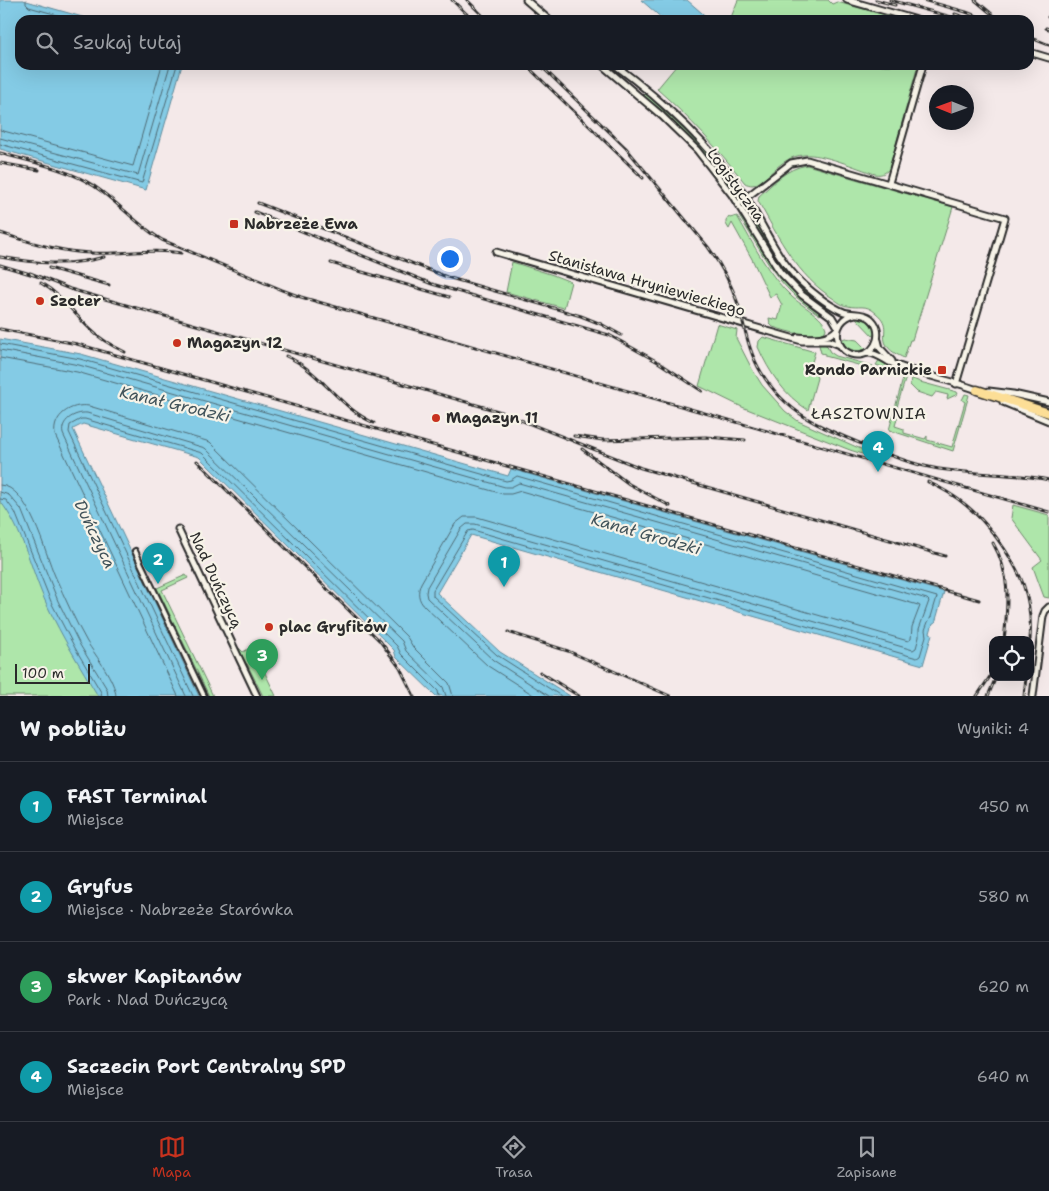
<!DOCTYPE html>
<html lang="pl">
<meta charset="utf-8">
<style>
body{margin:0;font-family:"Shantell Sans",sans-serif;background:#20242c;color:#f1f3f6}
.controls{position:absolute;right:15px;bottom:15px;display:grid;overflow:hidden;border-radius:10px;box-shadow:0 5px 20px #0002}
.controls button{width:45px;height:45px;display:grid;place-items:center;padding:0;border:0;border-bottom:1px solid #363941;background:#171b24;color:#f1f3f6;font:25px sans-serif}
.compass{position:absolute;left:929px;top:85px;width:45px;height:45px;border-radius:50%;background:#171b24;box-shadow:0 5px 20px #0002;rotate:271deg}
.scale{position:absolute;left:15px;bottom:12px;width:75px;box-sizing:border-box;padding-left:5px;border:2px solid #2b2b2b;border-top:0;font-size:14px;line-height:18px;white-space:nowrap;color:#2b2b2b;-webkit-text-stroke:4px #f7f3e8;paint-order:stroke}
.you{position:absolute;left:449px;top:258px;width:18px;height:18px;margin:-12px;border:4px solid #fff;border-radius:50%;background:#1a73e8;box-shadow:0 0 0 8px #1a73e833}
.badge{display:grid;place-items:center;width:32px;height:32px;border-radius:50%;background:#c8321e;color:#fff;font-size:16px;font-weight:700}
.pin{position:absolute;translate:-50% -41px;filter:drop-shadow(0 1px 2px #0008)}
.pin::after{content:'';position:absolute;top:26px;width:18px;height:15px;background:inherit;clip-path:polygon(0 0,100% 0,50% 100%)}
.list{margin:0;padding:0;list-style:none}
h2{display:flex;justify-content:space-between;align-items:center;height:65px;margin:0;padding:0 20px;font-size:21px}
h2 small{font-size:16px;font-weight:400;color:#9ea1a6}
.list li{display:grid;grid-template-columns:32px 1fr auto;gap:15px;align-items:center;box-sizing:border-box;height:90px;padding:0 20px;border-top:1px solid #363941}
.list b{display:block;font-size:19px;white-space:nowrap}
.list p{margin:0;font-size:16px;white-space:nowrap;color:#9ea1a6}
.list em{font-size:16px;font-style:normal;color:#9ea1a6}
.icon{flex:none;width:28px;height:28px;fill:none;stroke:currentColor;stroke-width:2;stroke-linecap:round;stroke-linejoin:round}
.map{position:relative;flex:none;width:1049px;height:696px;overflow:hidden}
.search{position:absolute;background:#171b24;box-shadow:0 5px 20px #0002;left:15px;right:15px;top:15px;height:55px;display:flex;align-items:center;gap:12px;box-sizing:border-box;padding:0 18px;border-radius:15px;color:#9ea1a6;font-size:19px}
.sheet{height:425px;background:#171b24}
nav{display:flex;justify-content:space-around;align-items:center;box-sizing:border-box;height:70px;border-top:1px solid #363941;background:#171b24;font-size:14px;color:#9ea1a6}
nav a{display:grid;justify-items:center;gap:2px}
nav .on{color:#c8321e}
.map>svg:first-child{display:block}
</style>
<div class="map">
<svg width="1049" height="696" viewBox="0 0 1049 696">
<rect width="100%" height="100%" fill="#f4e9e9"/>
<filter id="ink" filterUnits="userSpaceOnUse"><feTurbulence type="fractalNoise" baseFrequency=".02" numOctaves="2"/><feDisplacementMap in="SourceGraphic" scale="10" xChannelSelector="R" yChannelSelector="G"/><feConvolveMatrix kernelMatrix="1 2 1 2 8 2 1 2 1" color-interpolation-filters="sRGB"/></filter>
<g filter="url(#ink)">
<!-- green -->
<g fill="#aee6aa" stroke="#6c886a">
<path d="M738,0H828L832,4L837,2L905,20H730Z"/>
<path d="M677,65H918L889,169C884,174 881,175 875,174C857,168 822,153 804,155C779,156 766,184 752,185C751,185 746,184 745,183C718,149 690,118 657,89Z"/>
<path d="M645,93L699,144L734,186L738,194C726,187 710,161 700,150C682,130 662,113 642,96Z"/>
<path d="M807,165L953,207L912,340H910L904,358C898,355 889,351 886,344C881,334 891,325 876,313C865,303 859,309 848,306C843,306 838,302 834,299C797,276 779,238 758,201L759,196C775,182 785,169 807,165Z"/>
<path d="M747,207L777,258L789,274L810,294L826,305L825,308C787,287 768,249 747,214L746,208Z"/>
<path d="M729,216L730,218L737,216C754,245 768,275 792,297C802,306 824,317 826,329L824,333C807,338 789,332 773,327L770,324L769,318L778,320L782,305L776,294L770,297L752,259L732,223L729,229L726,224V220Z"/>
<path d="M739,216L744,220C768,260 780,287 821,314L820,315C775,286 766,258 739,216Z"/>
<path d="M512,262L553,275L571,282L564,308L506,292Z"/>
<path d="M857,317C868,318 874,325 874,337L856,318Z"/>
<path d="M717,324L737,330L736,338L752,369L762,385L785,411L798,421L879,457L878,459L850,450L742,407L699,386Z"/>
<path d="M763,337L815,352L812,362L817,378L808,410C784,395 769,372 758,347L759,341Z"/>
<path d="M845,338L857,340L866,349C855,353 847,350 841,340Z"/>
<path d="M820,343H825L830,352L836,356L873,366V369L825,356V354L821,353L819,345Z"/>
<path d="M880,359L904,372L905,374L876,365Z"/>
<path d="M904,375L906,377L896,410L898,415L895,426L904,429V433L925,439L927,436V440L952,447L965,402L962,400L965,394L969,395L953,451L889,430Z"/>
<path d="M911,378L920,382L957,392L958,394L947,399L948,395L936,392L932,397L917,392L910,385Z"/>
<path d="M0,493L110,696H0Z"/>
<path d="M1013,505L1049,515V598L1044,597L1033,567L1042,560L1011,518Z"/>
<path d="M186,575L188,578L162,590L213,696H209L157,588Z"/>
<path d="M239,648L243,652L250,648L254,650L276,696H263L247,664L244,663L237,649Z"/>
</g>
<!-- water -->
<g fill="#84cbe5" stroke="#608b9b">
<path d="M0,0H23L93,20H20V65H182L146,190L0,149Z"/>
<path d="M641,0H687L710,20H664Z"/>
<path d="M0,339L81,354L508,476L511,469L944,592L935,623H933L930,633L932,634L923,665L471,535L437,593L500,652L570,696H436L396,657L394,650L199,457L83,424L73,429L199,696H98C80,666 62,637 47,605C31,571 24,531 0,501Z"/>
</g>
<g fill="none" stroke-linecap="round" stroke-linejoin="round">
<!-- shore -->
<g stroke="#4f6b75" stroke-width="1">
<path d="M26,0V4L29,7L75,20"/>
<path d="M0,130L133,166L162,65"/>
<path d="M0,138L138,175L170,65"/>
<path d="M0,144L142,183L177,65"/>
<path d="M0,344L80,359L506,481L511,480L517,476L937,597L931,617L928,622L925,630L926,636L920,656L917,658L473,530L468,531L433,590V596L497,655L561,696"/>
<path d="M0,350L79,365L505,487H511L519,483L927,599L929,601L919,629V637L916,648L913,650L475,524H467L461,529L427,587L426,593L427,598L493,660L549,696"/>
<path d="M0,358L77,372L503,494H511L521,491L918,605L920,606L912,627L911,639L908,641L477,517H464L455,524L421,583C417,592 418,600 425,607L488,666L535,696"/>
<path d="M0,485C29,486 45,553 55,576C65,598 75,621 87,642C96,656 115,680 116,696"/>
<path d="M0,492L9,495L21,509L58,601L80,645L107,689L108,696"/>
<path d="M0,499L6,500L15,512L52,604L75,648L101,692L102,696"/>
<path d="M178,696L55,435C52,416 71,403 89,406L210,442L407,637L413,647L449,683L453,696"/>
<path d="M186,696L63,434C60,421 74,412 87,413L205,448L402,641L406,651L443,687L446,696"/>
<path d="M193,696L69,432L70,425L81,419H85L202,453L397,646L401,654L438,691L439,696"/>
</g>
<defs>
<path id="pedestrian" d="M135,551L204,696"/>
<g id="minor">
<path d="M526,0L549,20"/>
<path d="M847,0L917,20"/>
<path d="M1029,52L1049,58"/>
<path d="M602,65L662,116L697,150L732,195L780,272L802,295L832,317L838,327"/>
<path d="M615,65C662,100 707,142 741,190C762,220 774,256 801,282C813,293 829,306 844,312C853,315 862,312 870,318C884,329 878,353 860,355C834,357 828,320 855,314"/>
<path d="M889,183L923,65"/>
<path d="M738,204L791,163L807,160L1005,218L956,384"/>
<path d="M496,252L802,341H830L840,345"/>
<path d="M798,337C811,338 828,340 837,329"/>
<path d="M878,340L880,348L892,361"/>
<path d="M868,353C876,353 882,358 889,362C918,375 950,379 980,391"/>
<path d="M989,391L1013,394L1049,402"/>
<path d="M1003,402L1049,421"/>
<path d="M178,529L257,696"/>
<path d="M1033,696L1043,616L1045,611L1049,607"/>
</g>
<path id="primary" d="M977,390L1049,413"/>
</defs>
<!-- pedestrian casing -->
<use href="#pedestrian" stroke="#2b2b2b" stroke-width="8"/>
<!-- minor casing -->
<use href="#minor" stroke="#2b2b2b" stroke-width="9"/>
<!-- primary casing -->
<use href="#primary" stroke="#2b2b2b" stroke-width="11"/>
<!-- pedestrian -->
<use href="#pedestrian" stroke="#f7f3e8" stroke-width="4"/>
<!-- minor -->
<use href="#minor" stroke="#f7f3e8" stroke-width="5"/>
<!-- primary -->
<use href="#primary" stroke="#fcde96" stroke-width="8"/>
<defs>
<g id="rail">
<path d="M452,0L473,20"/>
<path d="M467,0L487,20"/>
<path d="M876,0L895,5"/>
<path d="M890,0L962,20"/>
<path d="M923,0L966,12L987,20"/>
<path d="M975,0L999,20"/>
<path d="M955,14L973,20"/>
<path d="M1048,17H1049"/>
<path d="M1046,28L1049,29"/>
<path d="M1029,37L1049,45"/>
<path d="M526,65L643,178"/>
<path d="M540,65L626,148L708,247C721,265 731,283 738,304C745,327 748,351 761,372C787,415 824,429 867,446C894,457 919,467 947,470C981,475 1015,473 1049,480"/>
<path d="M0,153C31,162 66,168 94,186C118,202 137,225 162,240L282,290L301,297L1049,512"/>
<path d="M0,163L39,170"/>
<path d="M258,203L447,277L581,316L601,324L621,335"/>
<path d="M255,212L432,284L609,335L658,362L702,391"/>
<path d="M0,233C30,242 60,252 91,253C122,255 150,248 181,253"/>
<path d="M0,257C35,263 69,267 104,257"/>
<path d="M331,263L449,297"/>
<path d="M0,265L37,276"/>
<path d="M49,268L109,285"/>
<path d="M30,273L70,289L498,411L641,468L945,556"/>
<path d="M41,283C63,296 72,312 90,329C100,339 112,346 125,352"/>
<path d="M0,329L77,344L979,600"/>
<path d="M286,356C322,372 338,407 374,423"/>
<path d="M574,436L603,440L706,437L745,440"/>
<path d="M582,449L629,484L670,506"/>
<path d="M197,461L380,641L400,668L414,696"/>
<path d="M928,482C957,495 977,512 996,537C1021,571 1033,597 1030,640"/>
<path d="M993,543C1011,574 1008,605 1004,640"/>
<path d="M508,632L568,651L670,696"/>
<path d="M540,672L579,696"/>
<path d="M977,696L993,672"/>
<path d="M988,696L996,677"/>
<path d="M1024,696L1026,677"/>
</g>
</defs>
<!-- rail casing -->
<use href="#rail" stroke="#2b2b2b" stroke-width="3"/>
<!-- rail -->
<use href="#rail" stroke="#f7f3e8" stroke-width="1" stroke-dasharray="4" stroke-linecap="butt"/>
</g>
</g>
<!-- markers -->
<g fill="#c8321e" stroke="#f7f3e8" stroke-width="2">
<rect x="229" y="219" width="10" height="10" rx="2.5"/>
<circle cx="40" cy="301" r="5"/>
<circle cx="177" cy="343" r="5"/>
<rect x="937" y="365" width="10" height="10" rx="2.5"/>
<circle cx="436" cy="418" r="5"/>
<circle cx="269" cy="627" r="5"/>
</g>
<g text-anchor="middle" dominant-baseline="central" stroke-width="4.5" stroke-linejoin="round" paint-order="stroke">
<!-- street labels -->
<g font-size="15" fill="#2b2b2b" stroke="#f7f3e8">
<text transform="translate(736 185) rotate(54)">Logistyczna</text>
<text transform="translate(647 283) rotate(16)">Stanisława Hryniewieckiego</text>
<text transform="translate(216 580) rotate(65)">Nad Duńczycą</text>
</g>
<!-- poi labels -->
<g font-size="15" font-weight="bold" fill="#2b2b2b" stroke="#f7f3e8" text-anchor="start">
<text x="244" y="224">Nabrzeże Ewa</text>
<text x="50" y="301">Szoter</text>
<text x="187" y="343">Magazyn 12</text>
<text x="932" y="370" text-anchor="end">Rondo Parnickie</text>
<text x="446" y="418">Magazyn 11</text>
<text x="279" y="627">plac Gryfitów</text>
</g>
<!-- water labels -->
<g font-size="16" font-style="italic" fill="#41535a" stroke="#f7f3e8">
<text transform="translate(175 404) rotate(13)">Kanał Grodzki</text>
<text transform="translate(95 534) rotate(64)">Duńczyca</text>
<text transform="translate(646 534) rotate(16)">Kanał Grodzki</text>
</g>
<!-- neighbourhood labels -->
<g font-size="16" letter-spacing="1" fill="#2b2b2b" stroke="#f7f3e8">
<text x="869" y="413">ŁASZTOWNIA</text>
</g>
</g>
</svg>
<div class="controls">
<button><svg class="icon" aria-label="locate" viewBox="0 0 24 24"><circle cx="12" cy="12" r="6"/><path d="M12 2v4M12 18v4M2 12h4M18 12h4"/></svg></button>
</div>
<svg class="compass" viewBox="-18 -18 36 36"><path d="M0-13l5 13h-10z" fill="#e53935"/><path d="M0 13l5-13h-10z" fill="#9ea1a6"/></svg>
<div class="scale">100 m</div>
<div class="you"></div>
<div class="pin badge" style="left:504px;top:587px;background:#0f9aa8">1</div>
<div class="pin badge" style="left:158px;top:584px;background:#0f9aa8">2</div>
<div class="pin badge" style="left:262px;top:680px;background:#2e9e5b">3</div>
<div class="pin badge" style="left:878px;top:472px;background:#0f9aa8">4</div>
<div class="search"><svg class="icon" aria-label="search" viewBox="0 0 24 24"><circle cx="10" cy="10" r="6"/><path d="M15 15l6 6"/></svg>Szukaj tutaj</div>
</div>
<section class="sheet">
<h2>W pobliżu<small>Wyniki: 4</small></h2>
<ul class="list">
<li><span class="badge" style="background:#0f9aa8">1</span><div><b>FAST Terminal</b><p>Miejsce</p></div><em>450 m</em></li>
<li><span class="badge" style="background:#0f9aa8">2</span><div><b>Gryfus</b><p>Miejsce · Nabrzeże Starówka</p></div><em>580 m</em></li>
<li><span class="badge" style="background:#2e9e5b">3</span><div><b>skwer Kapitanów</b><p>Park · Nad Duńczycą</p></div><em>620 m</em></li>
<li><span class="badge" style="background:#0f9aa8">4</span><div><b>Szczecin Port Centralny SPD</b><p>Miejsce</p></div><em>640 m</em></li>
</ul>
</section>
<nav>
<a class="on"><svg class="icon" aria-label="map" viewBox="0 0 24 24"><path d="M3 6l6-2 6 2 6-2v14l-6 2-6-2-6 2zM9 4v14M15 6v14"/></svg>Mapa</a>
<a><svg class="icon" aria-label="directions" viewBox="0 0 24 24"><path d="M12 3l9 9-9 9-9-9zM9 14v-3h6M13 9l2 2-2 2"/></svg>Trasa</a>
<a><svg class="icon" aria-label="saved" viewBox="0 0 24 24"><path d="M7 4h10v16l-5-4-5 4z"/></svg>Zapisane</a>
</nav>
